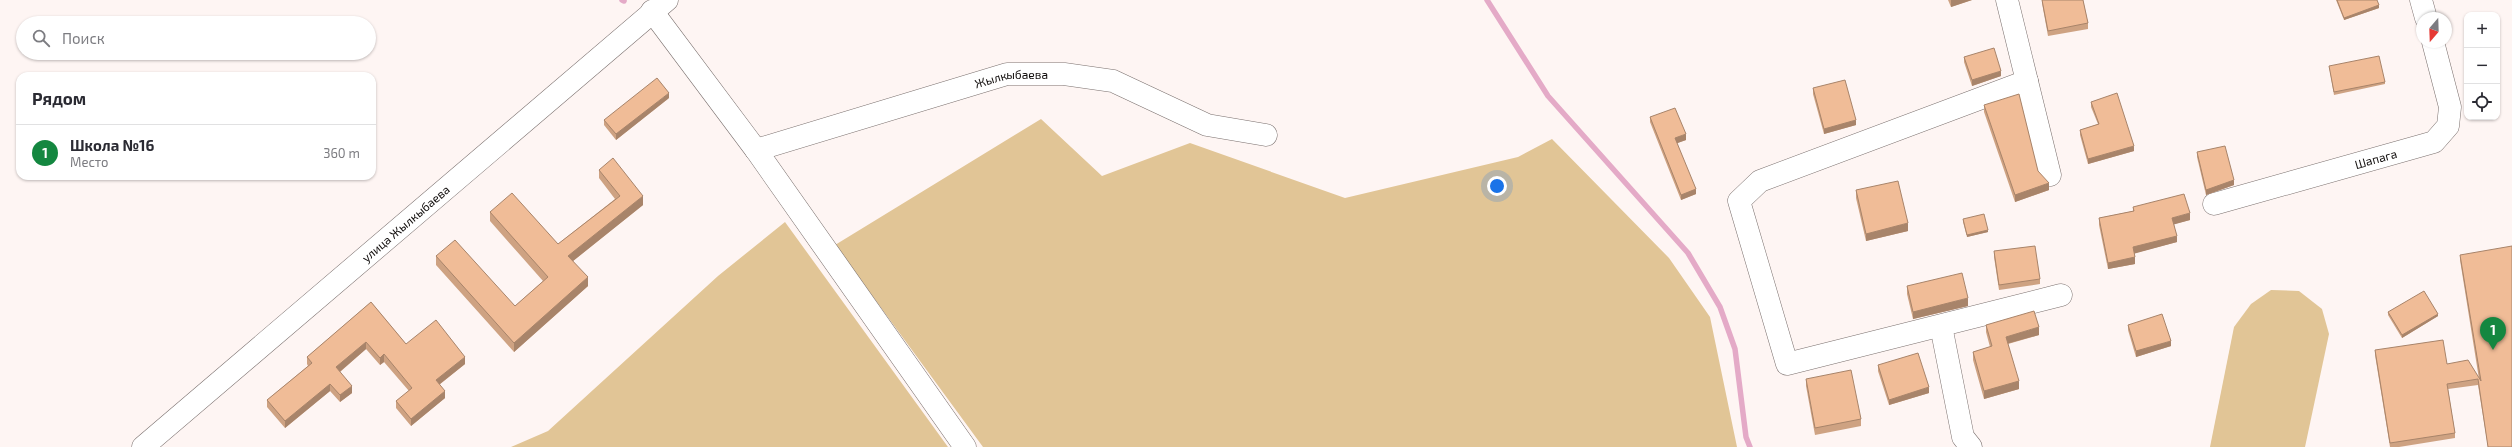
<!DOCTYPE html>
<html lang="ru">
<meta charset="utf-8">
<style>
body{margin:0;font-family:"Exo 2",sans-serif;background:#f7f7f7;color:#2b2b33}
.controls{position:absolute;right:12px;top:12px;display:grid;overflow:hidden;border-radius:8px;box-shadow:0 1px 3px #0004}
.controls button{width:36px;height:36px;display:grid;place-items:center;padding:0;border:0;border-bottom:1px solid #e1e1e2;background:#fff;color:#2b2b33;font:20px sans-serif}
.compass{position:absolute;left:2416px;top:12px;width:36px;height:36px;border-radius:50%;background:#fff;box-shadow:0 1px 3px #0004;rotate:199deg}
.you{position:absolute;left:1497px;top:186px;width:14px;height:14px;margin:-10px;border:3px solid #fff;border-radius:50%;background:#1a73e8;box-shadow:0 0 0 6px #1a73e833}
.badge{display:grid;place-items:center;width:26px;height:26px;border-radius:50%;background:#148740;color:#fff;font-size:13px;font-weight:700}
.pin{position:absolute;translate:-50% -33px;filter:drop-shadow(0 1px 2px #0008)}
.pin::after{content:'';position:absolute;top:21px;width:14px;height:12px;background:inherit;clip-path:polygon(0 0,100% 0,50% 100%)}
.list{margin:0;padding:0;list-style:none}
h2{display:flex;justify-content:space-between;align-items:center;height:52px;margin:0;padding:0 16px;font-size:17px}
h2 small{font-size:13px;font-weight:400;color:#7c7c81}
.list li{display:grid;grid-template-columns:26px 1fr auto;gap:12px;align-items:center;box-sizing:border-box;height:56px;padding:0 16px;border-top:1px solid #e1e1e2}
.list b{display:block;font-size:15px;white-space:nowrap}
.list p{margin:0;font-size:13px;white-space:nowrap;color:#7c7c81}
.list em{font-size:13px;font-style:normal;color:#7c7c81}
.icon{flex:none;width:22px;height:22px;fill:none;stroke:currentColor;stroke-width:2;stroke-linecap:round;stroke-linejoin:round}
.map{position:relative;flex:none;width:2512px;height:447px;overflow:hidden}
.search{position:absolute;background:#fff;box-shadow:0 1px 3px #0004;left:16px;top:16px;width:360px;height:44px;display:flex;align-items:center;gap:10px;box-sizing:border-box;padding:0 14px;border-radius:22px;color:#7c7c81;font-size:15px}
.panel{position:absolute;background:#fff;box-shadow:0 1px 3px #0004;left:16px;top:72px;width:360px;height:108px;border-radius:12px}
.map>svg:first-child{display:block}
</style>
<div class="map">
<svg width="2512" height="447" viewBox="0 0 2512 447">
<rect width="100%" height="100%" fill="#fef5f3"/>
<!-- green -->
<g fill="#e1c596">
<path d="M1041,119L1102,176L1190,143L1345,198L1518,157L1552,139L1669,258L1710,317L1737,447H983L835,245Z"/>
<path d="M785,222L948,447H511L548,431L718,276Z"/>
<path d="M2271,290L2299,291L2322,309L2329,334L2305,447H2210L2234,327L2251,304Z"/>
</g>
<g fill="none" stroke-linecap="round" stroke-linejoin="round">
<!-- stream -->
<g stroke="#e4aac7" stroke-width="5.5">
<path d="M622,0L624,1"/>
<path d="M1487,0L1548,96L1688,253L1720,307L1735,349L1746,437L1750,447"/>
</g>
<defs>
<g id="minor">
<path d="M2007,0L2050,175"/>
<path d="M2421,0L2426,18"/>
<path d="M652,11L756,150L965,447"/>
<path d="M2027,81L1760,181L1739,201L1787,364L2061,295"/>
<path id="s1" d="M756,150L1007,74H1064L1113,81L1207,125L1266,135"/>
<path id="s2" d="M2214,204L2434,142L2448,126L2450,107L2433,42"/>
<path d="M1941,326L1963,437L1971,447"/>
</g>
<g id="major">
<path id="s3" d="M143,447L667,0"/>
</g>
</defs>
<!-- minor casing -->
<use href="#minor" stroke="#7a706e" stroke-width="23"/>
<!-- major casing -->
<use href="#major" stroke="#7a706e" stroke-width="23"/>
<!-- minor -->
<use href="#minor" stroke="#fff" stroke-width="22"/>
<!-- major -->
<use href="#major" stroke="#fff" stroke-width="22"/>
</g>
<!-- wall -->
<g fill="#cea282">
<path d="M1948,0H1972L1951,7Z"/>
<path d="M2042,0H2083L2088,23V29L2048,36L2042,3Z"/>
<path d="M2336,0H2377L2379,8L2344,20Z"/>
<path d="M1964,57L2001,76L1972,86L1964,62Z"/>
<path d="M2329,66L2385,82V84L2334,95Z"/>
<path d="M1813,88L1856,125L1824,134L1813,94Z"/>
<path d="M669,98L616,140L604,125V120Z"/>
<path d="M2091,102L2134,151L2088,164L2080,135V130L2098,124L2091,107Z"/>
<path d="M1984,105L2038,171L2049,190L2015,202L1984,112Z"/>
<path d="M1650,117L1686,140L1677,143L1696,194L1681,200L1650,122Z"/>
<path d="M2197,152L2234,185L2206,195L2197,157Z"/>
<path d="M599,170L643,205L573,261L588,286L514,352L436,265V256L515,306L543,281L490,221V212L558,244L615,199L599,178Z"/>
<path d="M1856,190L1908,231L1866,241L1856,198Z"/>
<path d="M2133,207L2190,220L2174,224L2177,242L2135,253V264L2108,269L2099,225V218L2133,211Z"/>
<path d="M1963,219L1988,232L1967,237L1963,222Z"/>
<path d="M1994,251L2040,279V284L1999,290L1994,257Z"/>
<path d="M2460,255L2512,447H2488L2478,385L2448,389L2455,433V438L2399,447H2390L2375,355V350L2447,364L2479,379L2460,260Z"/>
<path d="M1907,286L1968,306L1913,319L1907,294Z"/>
<path d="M371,302L406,344L465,364L439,385L445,398L411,426L396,408V401L409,391L384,362L380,365L366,349L340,372L352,393L340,402L330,391L285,428L267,407V400L308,366L307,364V357Z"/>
<path d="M2388,312L2438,316L2402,338L2388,315Z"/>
<path d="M1986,325L2039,335L2008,344L2019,389L1984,399L1973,360V352L1990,347L1986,332Z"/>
<path d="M2128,325L2171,346L2136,357L2128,330Z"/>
<path d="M1878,365L1929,393L1889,405L1878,371Z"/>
<path d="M1806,379L1861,419V426L1815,435L1806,386Z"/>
</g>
<!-- shaded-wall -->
<g fill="#a8846a">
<path d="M1951,0H1972L1951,7Z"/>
<path d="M2379,5V8L2344,20V18Z"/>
<path d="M2001,71V76L1972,86V80Z"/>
<path d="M669,93V98L616,140V134Z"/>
<path d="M1856,120V125L1824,134V129Z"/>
<path d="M1686,134V140L1675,144V138Z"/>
<path d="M2134,146V151L2088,164V159Z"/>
<path d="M2234,180V185L2206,195V190Z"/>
<path d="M2049,183V190L2015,202V195Z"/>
<path d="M1696,189V194L1681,200V195Z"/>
<path d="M643,196V205L568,265V256Z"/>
<path d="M2190,213V220L2172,225V218Z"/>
<path d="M1908,223V231L1866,241V234Z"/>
<path d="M1988,230V232L1967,237V235Z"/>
<path d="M2177,236V242L2133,254V247Z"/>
<path d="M2135,257V264L2108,269V263Z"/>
<path d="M588,277V286L514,352V343Z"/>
<path d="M1968,298V306L1913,319V312Z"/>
<path d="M2438,314V316L2402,338V335Z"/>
<path d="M2039,327V335L2006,344V337Z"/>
<path d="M2171,341V346L2136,357V351Z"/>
<path d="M366,342V349L336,375V367Z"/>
<path d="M384,354V362L380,365V358Z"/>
<path d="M465,357V364L436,387V380Z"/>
<path d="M2019,381V389L1984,399V391Z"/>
<path d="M330,384V391L285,428V421Z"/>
<path d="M352,386V393L340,402V395Z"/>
<path d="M1929,387V393L1889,405V400Z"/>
<path d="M445,391V398L411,426V419Z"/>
</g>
<!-- building -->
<g fill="#f0bc97" stroke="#a8846a">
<path d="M2042,0H2083L2088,23L2048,31Z"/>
<path d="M2337,0H2377L2379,5L2344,18Z"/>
<path d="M1994,48L2001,71L1972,80L1964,57Z"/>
<path d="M2379,56L2385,82L2334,92L2329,66Z"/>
<path d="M657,78L669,93L616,134L604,120Z"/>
<path d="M1845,80L1856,120L1824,129L1813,88Z"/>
<path d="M2117,93L2134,146L2088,159L2080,130L2099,124L2091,102Z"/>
<path d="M2019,94L2038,171L2049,183L2015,195L1984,105Z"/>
<path d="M1675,108L1686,134L1675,138L1696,189L1681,195L1650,117Z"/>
<path d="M2225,146L2234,180L2206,190L2197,152Z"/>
<path d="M613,158L643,196L568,256L588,277L514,343L436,256L455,240L515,306L548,277L490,212L512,193L558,244L620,196L599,170Z"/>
<path d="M1898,181L1908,223L1866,234L1856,190Z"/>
<path d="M2184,194L2190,213L2172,218L2177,236L2133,247L2135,257L2108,263L2099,218L2134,211L2133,207Z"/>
<path d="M1984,214L1988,230L1967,235L1963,219Z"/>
<path d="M2035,246L2040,279L1999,285L1994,251Z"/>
<path d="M2512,246V447H2488L2478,379L2447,384L2455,433L2390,443L2375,350L2443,340L2447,364L2468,360L2481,381L2460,255Z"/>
<path d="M1962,273L1968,298L1913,312L1907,286Z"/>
<path d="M2424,291L2438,314L2402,335L2388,312Z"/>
<path d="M371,302L406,344L436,320L465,357L436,380L445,391L411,419L396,401L412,388L384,354L380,358L366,342L336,367L352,386L340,395L330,384L285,421L267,400L312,363L307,357Z"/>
<path d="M2034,311L2039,327L2006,337L2019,381L1984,391L1973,352L1992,346L1986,325Z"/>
<path d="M2162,314L2171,341L2136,351L2128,325Z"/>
<path d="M1918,353L1929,387L1889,400L1878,365Z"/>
<path d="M1851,370L1861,419L1815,428L1806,379Z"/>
</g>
<g text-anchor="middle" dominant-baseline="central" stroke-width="3" stroke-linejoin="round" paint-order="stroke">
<!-- street labels -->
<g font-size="12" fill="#110d0c" stroke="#fef5f3">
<text stroke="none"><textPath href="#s1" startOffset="266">Жылкыбаева</textPath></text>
<text stroke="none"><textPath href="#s2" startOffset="168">Шапага</textPath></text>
<text stroke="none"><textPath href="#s3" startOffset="345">улица Жылкыбаева</textPath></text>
</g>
</g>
</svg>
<div class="controls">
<button>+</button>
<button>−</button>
<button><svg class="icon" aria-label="locate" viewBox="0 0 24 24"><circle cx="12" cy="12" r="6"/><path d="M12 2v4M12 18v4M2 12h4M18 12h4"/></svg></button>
</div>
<svg class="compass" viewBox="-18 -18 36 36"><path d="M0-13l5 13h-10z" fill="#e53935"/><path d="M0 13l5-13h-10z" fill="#7c7c81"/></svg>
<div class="you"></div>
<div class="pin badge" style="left:2493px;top:350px">1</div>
<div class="search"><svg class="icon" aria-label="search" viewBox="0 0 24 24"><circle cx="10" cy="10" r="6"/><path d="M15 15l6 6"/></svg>Поиск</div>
<section class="panel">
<h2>Рядом<small></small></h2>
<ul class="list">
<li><span class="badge">1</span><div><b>Школа №16</b><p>Место</p></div><em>360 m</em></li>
</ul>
</section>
</div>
